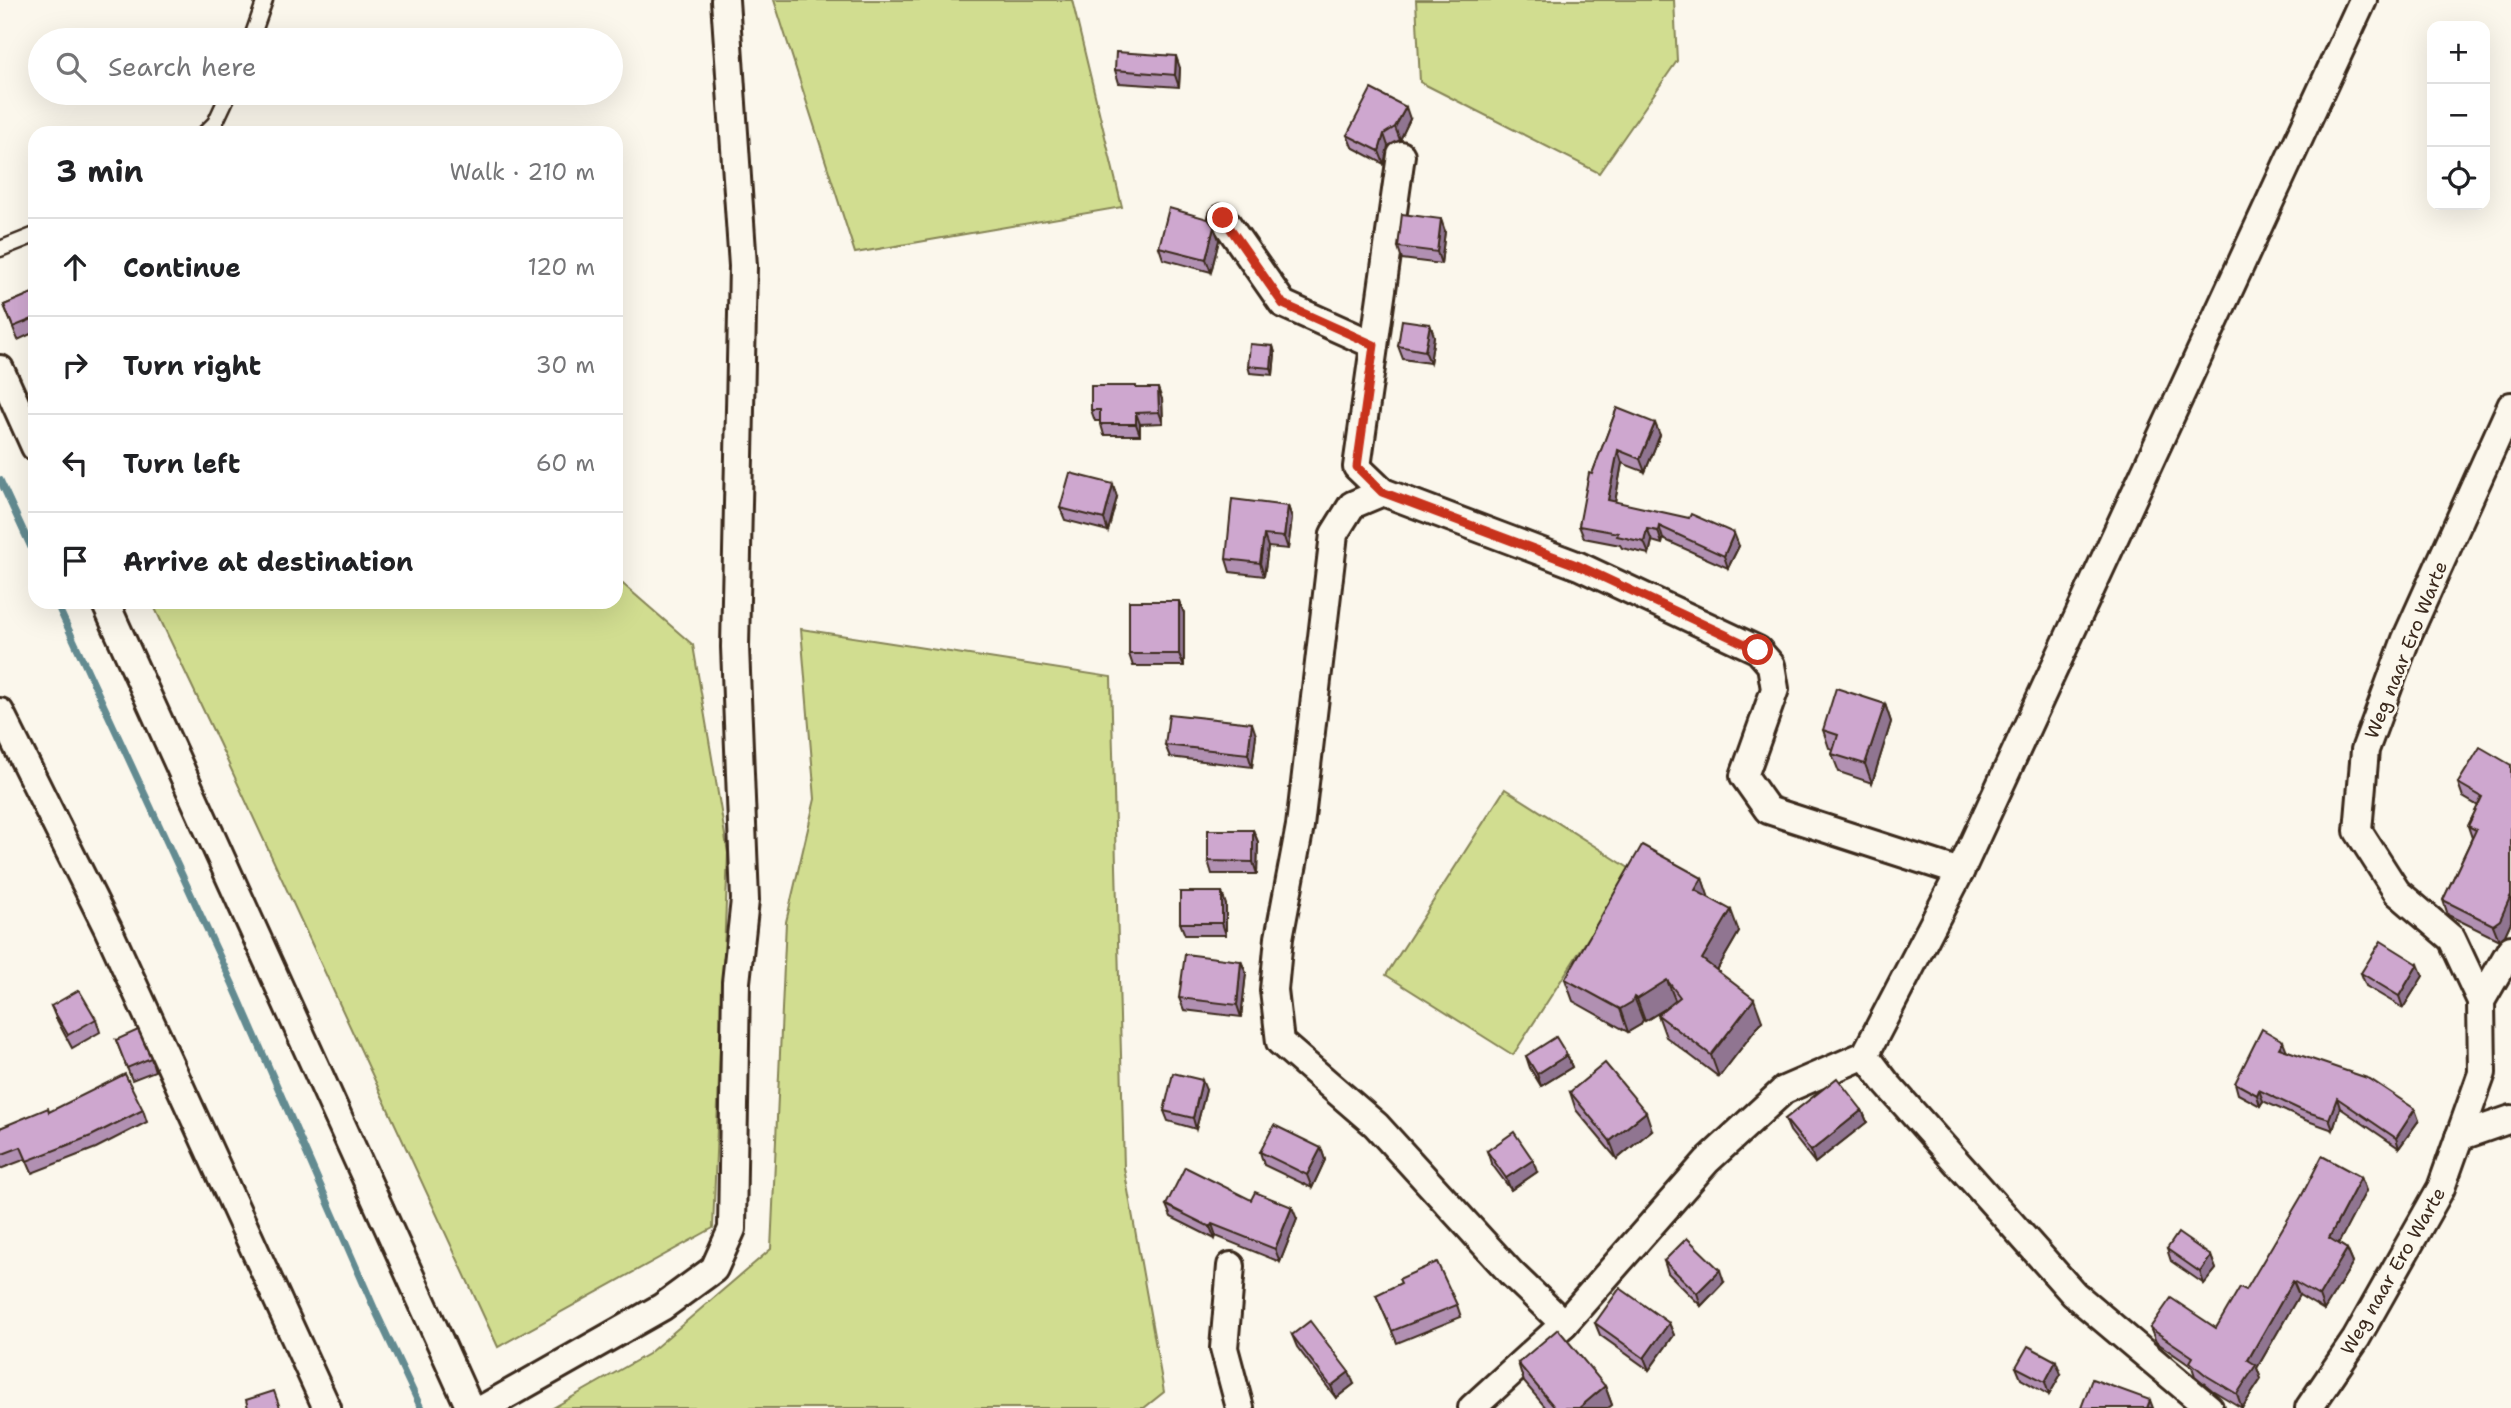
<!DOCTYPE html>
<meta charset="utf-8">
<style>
body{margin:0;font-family:"Shantell Sans",sans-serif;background:#f6f6f6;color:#202124}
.controls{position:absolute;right:21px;top:21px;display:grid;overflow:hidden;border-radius:14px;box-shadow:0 7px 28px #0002}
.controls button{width:63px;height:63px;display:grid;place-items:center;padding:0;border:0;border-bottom:2px solid #e0e0e0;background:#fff;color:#202124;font:35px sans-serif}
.stop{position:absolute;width:21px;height:21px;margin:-16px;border:5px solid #c8321e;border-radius:50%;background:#fff}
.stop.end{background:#c8321e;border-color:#fff;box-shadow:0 2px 7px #0008}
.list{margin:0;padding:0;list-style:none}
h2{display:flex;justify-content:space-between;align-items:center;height:91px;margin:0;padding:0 28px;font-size:30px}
h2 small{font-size:23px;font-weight:400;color:#757577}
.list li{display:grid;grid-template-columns:46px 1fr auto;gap:21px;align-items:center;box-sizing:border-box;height:98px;padding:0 28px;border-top:2px solid #e0e0e0}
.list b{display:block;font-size:26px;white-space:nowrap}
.list em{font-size:23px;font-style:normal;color:#757577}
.icon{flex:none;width:38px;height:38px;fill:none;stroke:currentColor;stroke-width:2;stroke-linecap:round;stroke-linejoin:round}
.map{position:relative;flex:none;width:2511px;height:1408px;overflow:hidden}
.search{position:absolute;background:#fff;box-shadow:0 7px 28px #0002;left:28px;top:28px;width:595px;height:77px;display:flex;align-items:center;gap:18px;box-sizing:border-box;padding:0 24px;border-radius:38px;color:#757577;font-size:26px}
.panel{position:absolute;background:#fff;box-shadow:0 7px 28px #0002;left:28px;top:126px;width:595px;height:483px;border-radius:21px}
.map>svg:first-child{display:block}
</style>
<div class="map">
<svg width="2511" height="1408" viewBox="0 0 2511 1408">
<rect width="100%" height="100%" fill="#fbf7ec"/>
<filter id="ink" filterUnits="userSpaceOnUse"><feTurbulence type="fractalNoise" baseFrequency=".0143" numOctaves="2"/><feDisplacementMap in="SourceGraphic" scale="14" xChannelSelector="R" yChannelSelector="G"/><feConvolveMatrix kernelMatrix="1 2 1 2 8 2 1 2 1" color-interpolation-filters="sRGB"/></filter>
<g filter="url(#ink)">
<!-- green -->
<g fill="#d1dd90" stroke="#868457" stroke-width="2">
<path d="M774,0H1072L1122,207L855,253Z"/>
<path d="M1416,0H1674L1677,61L1599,173L1420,82Z"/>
<path d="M616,578L693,645L728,853L713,1228L498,1347L219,743L152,602H616Z"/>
<path d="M801,629L1111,677L1124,1168L1164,1392L1144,1408H553L648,1354L771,1249L786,922L815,799Z"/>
<path d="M1505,789L1632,870L1513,1055L1386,975Z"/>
</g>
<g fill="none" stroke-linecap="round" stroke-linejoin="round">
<!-- stream -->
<g stroke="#638b91" stroke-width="7">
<path d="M0,480L35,556"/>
<path d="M56,602L232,983L375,1310L421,1408"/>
</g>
<defs>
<g id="lane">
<path d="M251,40L265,0"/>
<path d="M205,133L215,123L229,93"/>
<path d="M0,249L35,235"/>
</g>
<g id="street">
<path d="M1401,155L1357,467L1383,492L1352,505L1334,534L1300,826L1279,938L1274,990L1280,1042L1376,1125L1511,1273L1564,1324"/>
<path d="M1223,218L1283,304L1374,345"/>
<path d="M0,369L35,447"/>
<path d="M1383,492L1579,566L1758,650L1771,665L1775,689L1744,776L1768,810L1960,872"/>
<path d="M105,602L470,1408"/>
<path d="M0,712L108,929L327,1408"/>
<path d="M2481,1001L2511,949"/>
<path d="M1865,1055L1887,1084L2074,1294L2209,1408"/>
<path d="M2459,1137L2511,1119"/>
<path d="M1231,1266L1224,1348L1240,1408"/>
<path d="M484,1408L662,1307L714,1269L732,1229L736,982L745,900L735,647L743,266L725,0"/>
<path d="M1472,1408L1564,1324L1707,1161L1784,1090L1865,1055L1960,872L2363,0"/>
<path d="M2309,1408L2356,1339L2441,1188L2482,1073L2481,1001L2452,939L2397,892L2358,831L2365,750L2406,639L2511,406"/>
</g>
</defs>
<!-- lane casing -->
<use href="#lane" stroke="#3b2a1e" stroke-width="19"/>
<!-- street casing -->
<use href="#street" stroke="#3b2a1e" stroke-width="32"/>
<!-- lane -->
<use href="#lane" stroke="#fbf7ec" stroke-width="14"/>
<!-- street -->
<use href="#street" stroke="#fbf7ec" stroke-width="26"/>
</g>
<!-- wall -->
<g fill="#b190b2" stroke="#3b2a1e" stroke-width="2">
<path d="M1180,68L1179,87L1119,83L1115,70Z"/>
<path d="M1410,119L1400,140L1388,146L1384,164L1352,147L1347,135Z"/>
<path d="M1445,231L1441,264L1402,259L1398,247Z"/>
<path d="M1219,240L1211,272L1163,259L1159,247Z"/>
<path d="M35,292V332L18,340L4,305Z"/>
<path d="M1430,324L1434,336L1430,363L1403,359L1398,346Z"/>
<path d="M1273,346L1275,353L1273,375L1250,373L1248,366Z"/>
<path d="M1137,388L1162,399L1163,423L1140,424V435H1104L1100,421H1095L1091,410Z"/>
<path d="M1617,408L1660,435L1645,472L1622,463L1615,502L1739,546L1728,568L1663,539L1662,544L1652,541L1649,554L1622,548L1620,545L1584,538L1579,526L1592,474Z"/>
<path d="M1117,497L1108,531L1065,520L1060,508Z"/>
<path d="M1288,506L1292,518L1288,549L1268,547L1264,576L1230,572L1226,559Z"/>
<path d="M1184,613V666H1133L1129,654Z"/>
<path d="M1885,704L1891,722L1872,783L1839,772L1832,754L1834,749L1829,748L1823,730Z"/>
<path d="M1256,735L1252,767L1170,757L1165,745Z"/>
<path d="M2511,765V922L2505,935L2499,940L2448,915L2443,900L2472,838L2468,826L2478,806L2463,797L2458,783Z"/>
<path d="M1253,830L1258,842L1257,874H1212L1208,861Z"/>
<path d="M1702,878L1708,897L1739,932L1717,970L1762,1021L1719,1077L1666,1037L1658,1015L1664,1009L1645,1021L1643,1020L1640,1025L1628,1032L1573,1001L1565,979Z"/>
<path d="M1226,905V935H1185L1180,923Z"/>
<path d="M1241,961L1246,973L1241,1017L1184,1010L1179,998Z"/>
<path d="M2361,973L2423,976L2403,1008L2366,986Z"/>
<path d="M51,1006L96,1019L100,1032L72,1048L56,1018Z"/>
<path d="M116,1040L151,1058L155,1071L132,1080Z"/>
<path d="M2286,1050L2419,1120L2399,1148L2340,1108L2333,1130L2305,1120L2263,1101L2260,1106L2238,1094L2235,1083Z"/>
<path d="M1567,1055L1572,1067L1541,1086L1530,1068L1526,1056Z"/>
<path d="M1206,1090L1196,1129L1168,1121L1164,1111Z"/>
<path d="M1570,1092L1652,1130L1617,1159L1576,1110Z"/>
<path d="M143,1110L147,1122L96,1148L32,1173L26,1159L0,1169V1128L49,1112Z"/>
<path d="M1862,1110L1867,1122L1815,1163L1790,1131L1785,1119Z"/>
<path d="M1321,1148L1325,1160L1312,1188L1264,1165L1260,1152Z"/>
<path d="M1487,1151L1537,1172L1511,1190L1491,1163Z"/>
<path d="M2361,1177L2366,1191L2338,1243L2347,1249L2353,1263L2324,1310L2299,1295L2257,1368L2261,1379L2242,1408L2212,1390L2195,1376L2192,1367L2156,1342L2150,1328H2216L2246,1290Z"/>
<path d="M1251,1200L1297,1219L1280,1262L1216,1236L1215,1239L1171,1217L1166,1205Z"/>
<path d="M2167,1249L2211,1256L2216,1269L2204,1284L2171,1261Z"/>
<path d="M1664,1261L1724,1282L1701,1306L1668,1273Z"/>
<path d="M1376,1295L1457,1305L1461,1317L1397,1343Z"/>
<path d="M1595,1323H1669L1674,1335L1649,1370L1600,1335Z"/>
<path d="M1292,1335L1354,1384L1336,1398L1297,1347Z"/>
<path d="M1518,1363L1605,1386L1612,1405L1608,1408H1546L1524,1382Z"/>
<path d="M2016,1367L2061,1374L2049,1395L2021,1379Z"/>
</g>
<!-- shaded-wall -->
<g fill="#907591" stroke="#3b2a1e" stroke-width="2">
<path d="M1176,56L1180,68L1179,87L1175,75Z"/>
<path d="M1406,107L1410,119L1400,140L1395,127Z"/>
<path d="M1384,134L1388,146L1384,164L1379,151Z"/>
<path d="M1441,219L1445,231L1441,264L1437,252Z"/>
<path d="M1214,227L1219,240L1211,272L1206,259Z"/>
<path d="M1430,324L1434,336L1430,363L1425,351Z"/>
<path d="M1273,346L1275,353L1273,375L1271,368Z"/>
<path d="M1158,388L1162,399L1163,423L1159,412Z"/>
<path d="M1136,413L1140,424V435L1136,424Z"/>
<path d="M1655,423L1660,435L1645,472L1640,459Z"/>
<path d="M1618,450L1622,463L1613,513L1608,500Z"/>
<path d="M1113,484L1117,497L1108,531L1104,519Z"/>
<path d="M1288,506L1292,518L1288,549L1284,537Z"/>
<path d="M1659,526L1663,539L1662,544L1658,531Z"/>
<path d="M1647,529L1652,541L1649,554L1644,542Z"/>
<path d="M1734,533L1739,546L1728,568L1724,556Z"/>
<path d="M1264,535L1268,547L1264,576L1260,563Z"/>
<path d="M1179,601L1184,613V666L1179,654Z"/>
<path d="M1885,704L1891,722L1872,783L1865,764Z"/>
<path d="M1252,723L1256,735L1252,767L1248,754Z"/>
<path d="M1253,830L1258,842L1257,874L1253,862Z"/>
<path d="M1702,878L1710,901L1695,890Z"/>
<path d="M1222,892L1226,905V935L1222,923Z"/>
<path d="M2511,895V922L2505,935L2499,940L2493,925Z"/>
<path d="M1731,910L1739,932L1710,982L1702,959Z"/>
<path d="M1241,961L1246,973L1241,1017L1237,1005Z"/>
<path d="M2418,964L2423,976L2403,1008L2399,996Z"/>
<path d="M1667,980L1676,1002L1645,1021L1637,999Z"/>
<path d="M1634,997L1643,1020L1640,1025L1628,1032L1620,1009Z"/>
<path d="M1754,999L1762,1021L1719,1077L1711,1055Z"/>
<path d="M2283,1041L2287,1051L2279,1048Z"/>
<path d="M1567,1055L1572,1067L1541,1086L1537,1074Z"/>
<path d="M1202,1080L1206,1090L1196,1129L1193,1118Z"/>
<path d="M2259,1090L2263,1101L2260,1106L2257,1095Z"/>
<path d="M2337,1098L2340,1108L2333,1130L2329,1119Z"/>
<path d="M2415,1109L2419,1120L2399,1148L2396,1138Z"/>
<path d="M1862,1110L1867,1122L1815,1163L1811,1151Z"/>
<path d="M1646,1112L1652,1130L1617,1159L1610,1141Z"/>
<path d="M1321,1148L1325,1160L1312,1188L1307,1175Z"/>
<path d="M1533,1160L1537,1172L1511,1190L1506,1178Z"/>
<path d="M2361,1177L2366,1191L2334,1252L2329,1238Z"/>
<path d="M1292,1207L1297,1219L1280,1262L1275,1249Z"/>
<path d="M1212,1224L1216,1236L1215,1239L1210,1227Z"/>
<path d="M2347,1249L2353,1263L2324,1310L2319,1296Z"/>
<path d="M2211,1256L2216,1269L2204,1284L2200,1272Z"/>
<path d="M1720,1270L1724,1282L1701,1306L1697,1293Z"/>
<path d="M2293,1281L2299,1295L2257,1368L2261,1379L2242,1408L2237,1394L2248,1360Z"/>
<path d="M1669,1323L1674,1335L1649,1370L1644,1358Z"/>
<path d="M2056,1361L2061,1374L2049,1395L2045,1382Z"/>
<path d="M1349,1372L1354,1384L1336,1398L1331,1386Z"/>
<path d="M1605,1386L1612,1405L1608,1408H1579Z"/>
<path d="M2150,1400L2153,1408H2147Z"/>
</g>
<!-- building -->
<g fill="#cea7cf" stroke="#3b2a1e" stroke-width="2">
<path d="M1116,52L1176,56L1175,75L1115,70Z"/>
<path d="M1371,89L1406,107L1395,127L1384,134L1379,151L1347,135Z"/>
<path d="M1169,208L1208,219L1214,227L1206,259L1159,247Z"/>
<path d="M1402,214L1441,219L1437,252L1398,247Z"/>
<path d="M35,292V318L13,327L4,305Z"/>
<path d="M1402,320L1430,324L1425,351L1398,346Z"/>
<path d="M1250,344L1273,346L1271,368L1248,366Z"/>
<path d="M1091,386H1136V388H1158L1159,412L1136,413V424H1100V410H1091Z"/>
<path d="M1617,408L1655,423L1640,459L1618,450L1608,500L1689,518L1691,514L1734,533L1724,556L1659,526L1658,531L1647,529L1644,542L1617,536L1618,533L1579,526L1589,473L1592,474Z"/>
<path d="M1070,473L1113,484L1104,519L1060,508Z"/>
<path d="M1232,499L1288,506L1284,537L1264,535L1260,563L1226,559Z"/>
<rect x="1129" y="601" width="50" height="53"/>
<path d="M1836,688L1885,704L1865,764L1832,754L1838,735L1823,730Z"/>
<path d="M1169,714L1252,723L1248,754L1165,745Z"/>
<path d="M2480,747L2511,765V895L2500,920L2493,925L2443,900L2476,830L2468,826L2482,797L2458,783Z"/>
<path d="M1208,830H1253V862L1208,861Z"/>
<path d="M1642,845L1702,878L1695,890L1731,910L1702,959L1754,999L1711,1055L1658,1015L1680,997L1667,980L1637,999L1634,997L1632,1002L1620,1009L1565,979Z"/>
<rect x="1180" y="892" width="42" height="31"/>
<path d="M2381,941L2418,964L2399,996L2361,973Z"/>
<path d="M1185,954L1241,961L1237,1005L1179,998Z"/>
<path d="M79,990L96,1019L68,1035L51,1006Z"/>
<path d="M2262,1029L2283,1041L2279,1048L2370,1079L2415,1109L2396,1138L2337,1098L2329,1119L2301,1110L2259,1090L2257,1095L2235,1083Z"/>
<path d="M138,1030L151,1058L127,1068L116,1040Z"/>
<path d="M1556,1037L1567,1055L1537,1074L1526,1056Z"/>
<path d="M1605,1063L1646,1112L1610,1141L1570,1092Z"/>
<path d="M1173,1073L1202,1080L1193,1118L1164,1111Z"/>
<path d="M125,1074L143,1110L91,1136L27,1161L21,1147L0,1155V1128L48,1108L49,1112Z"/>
<path d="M1837,1078L1862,1110L1811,1151L1785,1119Z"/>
<path d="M1274,1125L1321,1148L1307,1175L1260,1152Z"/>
<path d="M1514,1132L1533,1160L1506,1178L1487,1151Z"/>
<path d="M2322,1156L2361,1177L2329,1238L2347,1249L2319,1296L2293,1281L2248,1360L2256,1365L2237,1394L2207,1376L2190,1362L2193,1357L2150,1328L2171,1298L2216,1328L2240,1287L2246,1290L2301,1197Z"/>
<path d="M1185,1167L1251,1200L1255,1192L1292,1207L1275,1249L1212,1224L1210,1227L1166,1205Z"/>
<path d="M2178,1233L2211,1256L2200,1272L2167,1249Z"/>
<path d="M1687,1238L1720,1270L1697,1293L1664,1261Z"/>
<path d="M1437,1262L1457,1305L1392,1331L1376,1295L1401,1283L1399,1279Z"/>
<path d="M1620,1288L1669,1323L1644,1358L1595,1323Z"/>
<path d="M1310,1321L1349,1372L1331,1386L1292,1335Z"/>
<path d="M1558,1329L1605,1386L1579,1408H1555L1518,1363Z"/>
<path d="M2028,1346L2056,1361L2045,1382L2016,1367Z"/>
<path d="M2092,1379L2150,1400L2147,1408H2081Z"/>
<path d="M274,1391L280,1408H248L246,1400Z"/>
</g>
</g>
<g fill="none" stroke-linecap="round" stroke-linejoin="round" filter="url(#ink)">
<!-- route -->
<path stroke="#c8321e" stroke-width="9" d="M1223,218L1283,304L1374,345L1357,467L1382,492L1579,566L1758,650"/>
</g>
<g text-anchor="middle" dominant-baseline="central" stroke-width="6" stroke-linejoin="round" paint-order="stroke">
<!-- street labels -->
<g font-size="19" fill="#3b2a1e" stroke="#fbf7ec">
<text transform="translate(2406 650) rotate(-68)">Weg naar Ero Warte</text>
<text transform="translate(2393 1271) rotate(-60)">Weg naar Ero Warte</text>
</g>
</g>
</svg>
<div class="controls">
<button>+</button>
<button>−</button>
<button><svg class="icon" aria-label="locate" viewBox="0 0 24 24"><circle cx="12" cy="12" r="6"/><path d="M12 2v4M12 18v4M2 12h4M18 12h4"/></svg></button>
</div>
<div class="stop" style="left:1758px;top:650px"></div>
<div class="stop end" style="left:1223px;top:218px"></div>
<div class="search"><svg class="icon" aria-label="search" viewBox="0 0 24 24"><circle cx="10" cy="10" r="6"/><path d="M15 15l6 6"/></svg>Search here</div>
<section class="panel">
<h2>3 min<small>Walk · 210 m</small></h2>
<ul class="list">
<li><svg class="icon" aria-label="ahead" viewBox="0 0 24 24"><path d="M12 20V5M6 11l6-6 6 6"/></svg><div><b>Continue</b></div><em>120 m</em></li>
<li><svg class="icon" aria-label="right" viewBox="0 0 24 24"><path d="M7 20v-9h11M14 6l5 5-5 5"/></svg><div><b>Turn right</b></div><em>30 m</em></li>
<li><svg class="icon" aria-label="left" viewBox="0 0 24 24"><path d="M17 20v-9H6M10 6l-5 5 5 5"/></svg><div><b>Turn left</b></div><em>60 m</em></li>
<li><svg class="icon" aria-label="arrive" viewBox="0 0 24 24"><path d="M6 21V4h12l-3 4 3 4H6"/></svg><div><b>Arrive at destination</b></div></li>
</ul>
</section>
</div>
